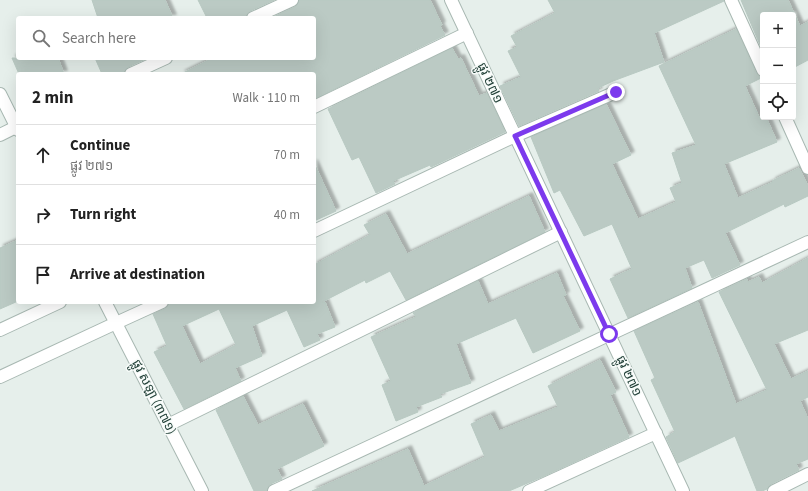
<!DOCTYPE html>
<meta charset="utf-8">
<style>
body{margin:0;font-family:"Source Sans 3","Noto Sans Khmer",sans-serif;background:#f6f6f6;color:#222}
.controls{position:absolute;right:12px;top:12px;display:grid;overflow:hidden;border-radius:4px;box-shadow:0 4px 16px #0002}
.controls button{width:36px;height:36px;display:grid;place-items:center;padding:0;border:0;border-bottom:1px solid #e0e0e0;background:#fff;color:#222;font:20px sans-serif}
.stop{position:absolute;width:12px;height:12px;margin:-9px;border:3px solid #7c3aed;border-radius:50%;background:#fff}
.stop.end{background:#7c3aed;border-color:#fff;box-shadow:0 1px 4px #0008}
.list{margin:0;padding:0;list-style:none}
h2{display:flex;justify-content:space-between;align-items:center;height:52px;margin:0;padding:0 16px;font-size:17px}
h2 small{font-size:13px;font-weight:400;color:#767676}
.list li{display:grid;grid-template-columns:26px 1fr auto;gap:12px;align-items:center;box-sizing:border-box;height:60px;padding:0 16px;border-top:1px solid #e0e0e0}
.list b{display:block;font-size:15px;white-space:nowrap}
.list p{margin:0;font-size:13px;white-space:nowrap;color:#767676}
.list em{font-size:13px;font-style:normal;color:#767676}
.icon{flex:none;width:22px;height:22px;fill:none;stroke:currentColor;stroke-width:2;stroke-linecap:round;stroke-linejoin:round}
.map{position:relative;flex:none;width:808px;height:491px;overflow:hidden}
.search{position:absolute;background:#fff;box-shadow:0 4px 16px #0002;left:16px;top:16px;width:300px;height:44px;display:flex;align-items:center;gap:10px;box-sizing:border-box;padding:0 14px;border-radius:4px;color:#767676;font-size:15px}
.panel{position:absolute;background:#fff;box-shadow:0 4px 16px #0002;left:16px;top:72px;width:300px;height:232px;border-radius:4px}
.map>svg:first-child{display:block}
</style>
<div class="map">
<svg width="808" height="491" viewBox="0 0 808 491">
<defs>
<filter id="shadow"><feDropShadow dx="3.5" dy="-3.5" stdDeviation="1" flood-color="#0004"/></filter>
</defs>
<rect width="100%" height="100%" fill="#e6efeb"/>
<!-- building -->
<g fill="#bbcac4" stroke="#b8c9c2" fill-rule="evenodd" filter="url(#shadow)">
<path d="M92,0H165L173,18H98Z"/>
<path d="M198,0H274L250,11L246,18H207Z"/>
<path d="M299,0H430L442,25L440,26L445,35L314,99V74H181L213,58H314V18H271L295,7Z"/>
<path d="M548,0H724V1L654,33L664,62L613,81L598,88L599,91L519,126L500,86L521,77L508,51L517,47L511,36L555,13Z"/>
<path d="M741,0H788L800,26L808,22V60L793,68V15H763V52Z"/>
<path d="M736,29L756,73L763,77L745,86L759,117H766L777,142L724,164L738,198L773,182L772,181L799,168L808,186V196L785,207L784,204L725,233L740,265L712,278L704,260L685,268L692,288L628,318L610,279L632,269L612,224L584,236L560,190L554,193L531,137L606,104L631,155L612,164L638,219L676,202L670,188L682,183L672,153L696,145L659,66Z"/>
<path d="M452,48L458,59L461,58L479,96L487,93L505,132L431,167L430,165L393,181L395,184L376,193L359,157L352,160L328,109Z"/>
<path d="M12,58H58L64,74H19Z"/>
<path d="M95,58H148L128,67L124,74H102Z"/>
<path d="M314,163L336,211L314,221Z"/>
<path d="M529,196L545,232L406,300L390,271L366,283L365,280L322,302H325L335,327L317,334L320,340L304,347L287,310L252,326L262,356L235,368L241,381L184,409L154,352L167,346L153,314L165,309L169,302H314V265L370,235L364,225L386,214L407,254ZM219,309L236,345L200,364L182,326Z"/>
<path d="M18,240V301L0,309V248Z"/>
<path d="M808,258V330L774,344L791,379L808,371V397L800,401L808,419V459L796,464L799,470L771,484L767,489L762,491H757L735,436L678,463L666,437L675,432L651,380L655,378L634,331L698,302L736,404L767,390L719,292L747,279L748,282L759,277L762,283Z"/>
<path d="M557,273L566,295L563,296L580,331L533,353L516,318L456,344L471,383L440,394L442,397L416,407L418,412L396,421L382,385L391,381L371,337L416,317L413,313L478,281L488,304Z"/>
<path d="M600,360L616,392L610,395L629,437L544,476L509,491H312L408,449L424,486L485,457L471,424L491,415L499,431L558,407L548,386Z"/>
<path d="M243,396L258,425L303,404L324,446L277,469L282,479L270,484L267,491H254L216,410Z"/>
</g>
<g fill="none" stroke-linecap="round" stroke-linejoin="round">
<defs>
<path id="service" d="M0,377L116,323"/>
<g id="minor">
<path d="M451,0L683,491"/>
<path d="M731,0L763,70"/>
<path d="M253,18L292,0"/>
<path d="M131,74L166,58"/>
<path d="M314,107L467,33"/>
<path d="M785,117L808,168"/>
<path d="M0,135L18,126"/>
<path d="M314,231L515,136L616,92"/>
<path d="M116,323L162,302"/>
<path d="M0,330L60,302"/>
<path d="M168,425L561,232"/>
<path d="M274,491L808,242"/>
<path d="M529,491L656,433"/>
<path d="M774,491L808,474"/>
</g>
<g id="tertiary">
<path d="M0,94L18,130"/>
<path d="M105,302L202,491"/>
</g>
</defs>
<!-- service casing -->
<use href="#service" stroke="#a8b8b2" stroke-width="14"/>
<!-- minor casing -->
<use href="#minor" stroke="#a8b8b2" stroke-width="14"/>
<!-- tertiary casing -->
<use href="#tertiary" stroke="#a8b8b2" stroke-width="14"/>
<!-- service -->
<use href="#service" stroke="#fff" stroke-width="12"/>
<!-- minor -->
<use href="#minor" stroke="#fff" stroke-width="12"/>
<!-- tertiary -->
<use href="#tertiary" stroke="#fff" stroke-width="12"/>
</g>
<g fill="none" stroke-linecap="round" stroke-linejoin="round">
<!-- route -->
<path stroke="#7c3aed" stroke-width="5" d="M609,334L515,136L616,92"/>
</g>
<g text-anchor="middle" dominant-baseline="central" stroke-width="3" stroke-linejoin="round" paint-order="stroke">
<!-- street labels -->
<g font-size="13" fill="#24423a" stroke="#f7fbf9">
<text transform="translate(490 83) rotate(65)">ផ្លូវ ២៧១</text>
<text transform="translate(629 376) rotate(65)">ផ្លូវ ២៧១</text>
<text transform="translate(154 397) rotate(63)">ផ្លូវ សឡា (៣៧១)</text>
</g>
</g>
</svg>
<div class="controls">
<button>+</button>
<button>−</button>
<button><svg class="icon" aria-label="locate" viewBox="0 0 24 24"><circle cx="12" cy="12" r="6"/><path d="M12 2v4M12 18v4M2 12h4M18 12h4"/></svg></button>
</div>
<div class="stop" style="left:609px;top:334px"></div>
<div class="stop end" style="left:616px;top:92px"></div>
<div class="search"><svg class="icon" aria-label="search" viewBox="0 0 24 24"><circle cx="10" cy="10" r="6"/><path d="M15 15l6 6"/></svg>Search here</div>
<section class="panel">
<h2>2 min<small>Walk · 110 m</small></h2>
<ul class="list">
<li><svg class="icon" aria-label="ahead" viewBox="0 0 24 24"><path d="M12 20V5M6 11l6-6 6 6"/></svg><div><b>Continue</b><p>ផ្លូវ ២៧១</p></div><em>70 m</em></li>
<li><svg class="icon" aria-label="right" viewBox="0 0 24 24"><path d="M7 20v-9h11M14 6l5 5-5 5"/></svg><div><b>Turn right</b></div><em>40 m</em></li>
<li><svg class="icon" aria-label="arrive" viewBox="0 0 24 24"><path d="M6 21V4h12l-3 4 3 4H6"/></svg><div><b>Arrive at destination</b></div></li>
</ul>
</section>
</div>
